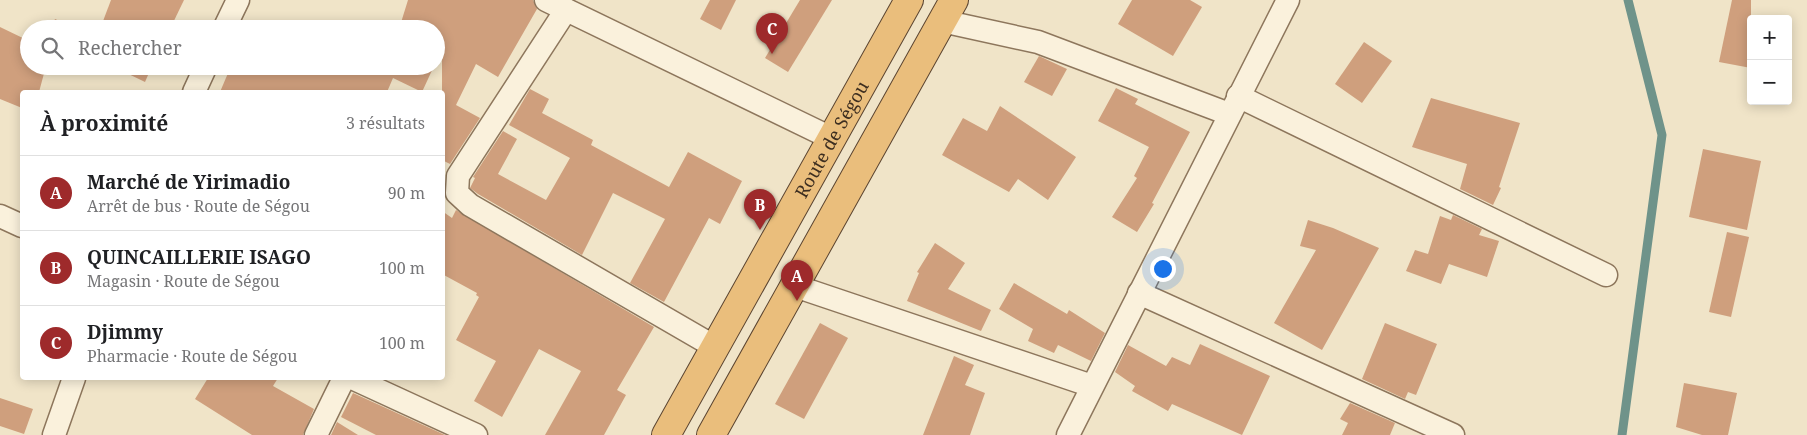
<!DOCTYPE html>
<html lang="fr">
<meta charset="utf-8">
<style>
body{margin:0;font-family:"Noto Serif",serif;background:#f2f2f2;color:#202124}
.controls{position:absolute;right:15px;top:15px;display:grid;overflow:hidden;border-radius:5px;box-shadow:0 2px 12px #0003}
.controls button{width:45px;height:45px;display:grid;place-items:center;padding:0;border:0;border-bottom:1px solid #e0e0e0;background:#fff;color:#202124;font:25px sans-serif}
.you{position:absolute;left:1162px;top:268px;width:18px;height:18px;margin:-12px;border:4px solid #fff;border-radius:50%;background:#1a73e8;box-shadow:0 0 0 8px #1a73e833}
.badge{display:grid;place-items:center;width:32px;height:32px;border-radius:50%;background:#9e2a2b;color:#fff;font-size:16px;font-weight:700}
.pin{position:absolute;translate:-50% -41px;filter:drop-shadow(0 1px 2px #0008)}
.pin::after{content:'';position:absolute;top:26px;width:18px;height:15px;background:inherit;clip-path:polygon(0 0,100% 0,50% 100%)}
.list{margin:0;padding:0;list-style:none}
h2{display:flex;justify-content:space-between;align-items:center;height:65px;margin:0;padding:0 20px;font-size:21px}
h2 small{font-size:16px;font-weight:400;color:#757577}
.list li{display:grid;grid-template-columns:32px 1fr auto;gap:15px;align-items:center;box-sizing:border-box;height:75px;padding:0 20px;border-top:1px solid #e0e0e0}
.list b{display:block;font-size:19px;white-space:nowrap}
.list p{margin:0;font-size:16px;white-space:nowrap;color:#757577}
.list em{font-size:16px;font-style:normal;color:#757577}
.icon{flex:none;width:28px;height:28px;fill:none;stroke:currentColor;stroke-width:2;stroke-linecap:round;stroke-linejoin:round}
.map{position:relative;flex:none;width:1807px;height:435px;overflow:hidden}
.search{position:absolute;background:#fff;box-shadow:0 2px 12px #0003;left:20px;top:20px;width:425px;height:55px;display:flex;align-items:center;gap:12px;box-sizing:border-box;padding:0 18px;border-radius:28px;color:#757577;font-size:19px}
.panel{position:absolute;background:#fff;box-shadow:0 2px 12px #0003;left:20px;top:90px;width:425px;height:290px;border-radius:5px}
.map>svg:first-child{display:block}
</style>
<div class="map">
<svg width="1807" height="435" viewBox="0 0 1807 435">
<rect width="100%" height="100%" fill="#f0e4c8"/>
<g fill="none" stroke-linecap="round" stroke-linejoin="round">
<!-- stream -->
<path stroke="#6f938a" stroke-width="9" d="M1622,435L1662,135L1628,0"/>
</g>
<!-- building -->
<g fill="#cf9f7d">
<path d="M111,0H184L170,29H100Z"/>
<path d="M408,0H533L537,9L498,77L476,64L456,105L480,118L450,164L442,160V49L436,62V29H399Z"/>
<path d="M710,0H736L721,30L700,19Z"/>
<path d="M800,0H832L788,72L765,58Z"/>
<path d="M1132,0H1190L1202,7L1173,56L1118,24Z"/>
<path d="M1732,0H1751V68L1719,62Z"/>
<path d="M55,19L77,29H51Z"/>
<path d="M0,27L29,41V66H46L39,92H22V108L0,99Z"/>
<path d="M1364,42L1392,61L1362,103L1335,84Z"/>
<path d="M1039,56L1067,69L1052,96L1024,82Z"/>
<path d="M112,66H152L145,82Z"/>
<path d="M231,66H434L422,92L393,78L387,92H220Z"/>
<path d="M1116,88L1138,99L1135,104L1190,132L1152,203L1154,204L1137,232L1112,217L1137,178L1134,176L1149,147L1098,121Z"/>
<path d="M530,89L549,99L542,113L593,140L591,145L669,187L688,152L742,181L720,224L709,218L664,302L630,283L665,219L613,193L582,255L478,194L470,188L475,178L473,177L503,131L517,139L498,174L546,200L570,158L509,125Z"/>
<path d="M1431,98L1520,123L1499,187L1501,188L1493,205L1460,189L1467,164L1412,147Z"/>
<path d="M1000,106L1076,157L1048,200L1018,179L1009,192L942,155L963,118L987,131Z"/>
<path d="M1703,149L1761,161L1747,230L1689,217Z"/>
<path d="M456,210L654,327L617,390L626,395L604,435H545L581,371L539,349L502,417L474,401L496,361L456,340L479,297L476,295L477,293L442,274V211L452,218Z"/>
<path d="M1453,215L1482,229L1479,235L1499,241L1487,277L1449,264L1441,284L1406,271L1415,250L1428,254L1440,216L1451,220Z"/>
<path d="M1308,220L1333,228L1379,248L1322,350L1274,323L1316,250L1300,246Z"/>
<path d="M1727,232L1749,237L1731,317L1709,312Z"/>
<path d="M935,243L965,263L948,289L991,310L981,331L907,301L919,273L917,272Z"/>
<path d="M1014,283L1067,314L1069,310L1105,333L1091,361L1058,345L1054,353L1028,341L1033,329L999,309Z"/>
<path d="M820,323L848,338L804,419L775,404Z"/>
<path d="M1385,323L1437,344L1416,395L1408,392L1405,399L1362,379Z"/>
<path d="M1200,344L1270,376L1242,435L1172,404L1168,411L1132,391L1135,386L1115,372L1128,345L1166,366L1172,357L1190,365Z"/>
<path d="M954,356L974,365L965,385L985,393L970,435H923Z"/>
<path d="M208,378H278L273,386L314,409L303,435H252L195,399Z"/>
<path d="M1684,383L1737,393L1728,435H1702L1676,427Z"/>
<path d="M353,393L445,435H376L341,417Z"/>
<path d="M0,398L33,409L24,434L0,426Z"/>
<path d="M1350,403L1395,423L1390,435H1342L1348,423L1340,419Z"/>
<path d="M337,422L358,435H331Z"/>
</g>
<g fill="none" stroke-linecap="round" stroke-linejoin="round">
<defs>
<g id="minor">
<path d="M546,0L831,138"/>
<path d="M566,10L458,176L457,193L470,205L715,347"/>
<path d="M942,21L1038,42L1229,114"/>
<path d="M224,29L238,0"/>
<path d="M194,92L206,66"/>
<path d="M1238,96L1606,275"/>
<path d="M0,216L22,226"/>
<path d="M795,286L1092,386"/>
<path d="M1139,293L1453,435"/>
<path d="M352,378L476,435"/>
<path d="M54,435L74,378"/>
<path d="M316,435L344,378"/>
<path d="M1068,435L1288,0"/>
</g>
<g id="trunk">
<path id="s1" d="M666,435L909,0"/>
<path d="M711,435L954,0"/>
</g>
</defs>
<!-- minor casing -->
<use href="#minor" stroke="#8d765c" stroke-width="25"/>
<!-- trunk casing -->
<use href="#trunk" stroke="#5b4430" stroke-width="30"/>
<!-- minor -->
<use href="#minor" stroke="#faf1dc" stroke-width="22"/>
<!-- trunk -->
<use href="#trunk" stroke="#eabe7c" stroke-width="28"/>
</g>
<g text-anchor="middle" dominant-baseline="central" stroke-width="4" stroke-linejoin="round" paint-order="stroke">
<!-- street labels -->
<g font-size="18" fill="#3d2e20" stroke="#f7eed8">
<text stroke="none"><textPath href="#s1" startOffset="339">Route de Ségou</textPath></text>
</g>
</g>
</svg>
<div class="controls">
<button>+</button>
<button>−</button>
</div>
<div class="you"></div>
<div class="pin badge" style="left:797px;top:301px">A</div>
<div class="pin badge" style="left:760px;top:230px">B</div>
<div class="pin badge" style="left:772px;top:54px">C</div>
<div class="search"><svg class="icon" aria-label="search" viewBox="0 0 24 24"><circle cx="10" cy="10" r="6"/><path d="M15 15l6 6"/></svg>Rechercher</div>
<section class="panel">
<h2>À proximité<small>3 résultats</small></h2>
<ul class="list">
<li><span class="badge">A</span><div><b>Marché de Yirimadio</b><p>Arrêt de bus · Route de Ségou</p></div><em>90 m</em></li>
<li><span class="badge">B</span><div><b>QUINCAILLERIE ISAGO</b><p>Magasin · Route de Ségou</p></div><em>100 m</em></li>
<li><span class="badge">C</span><div><b>Djimmy</b><p>Pharmacie · Route de Ségou</p></div><em>100 m</em></li>
</ul>
</section>
</div>
